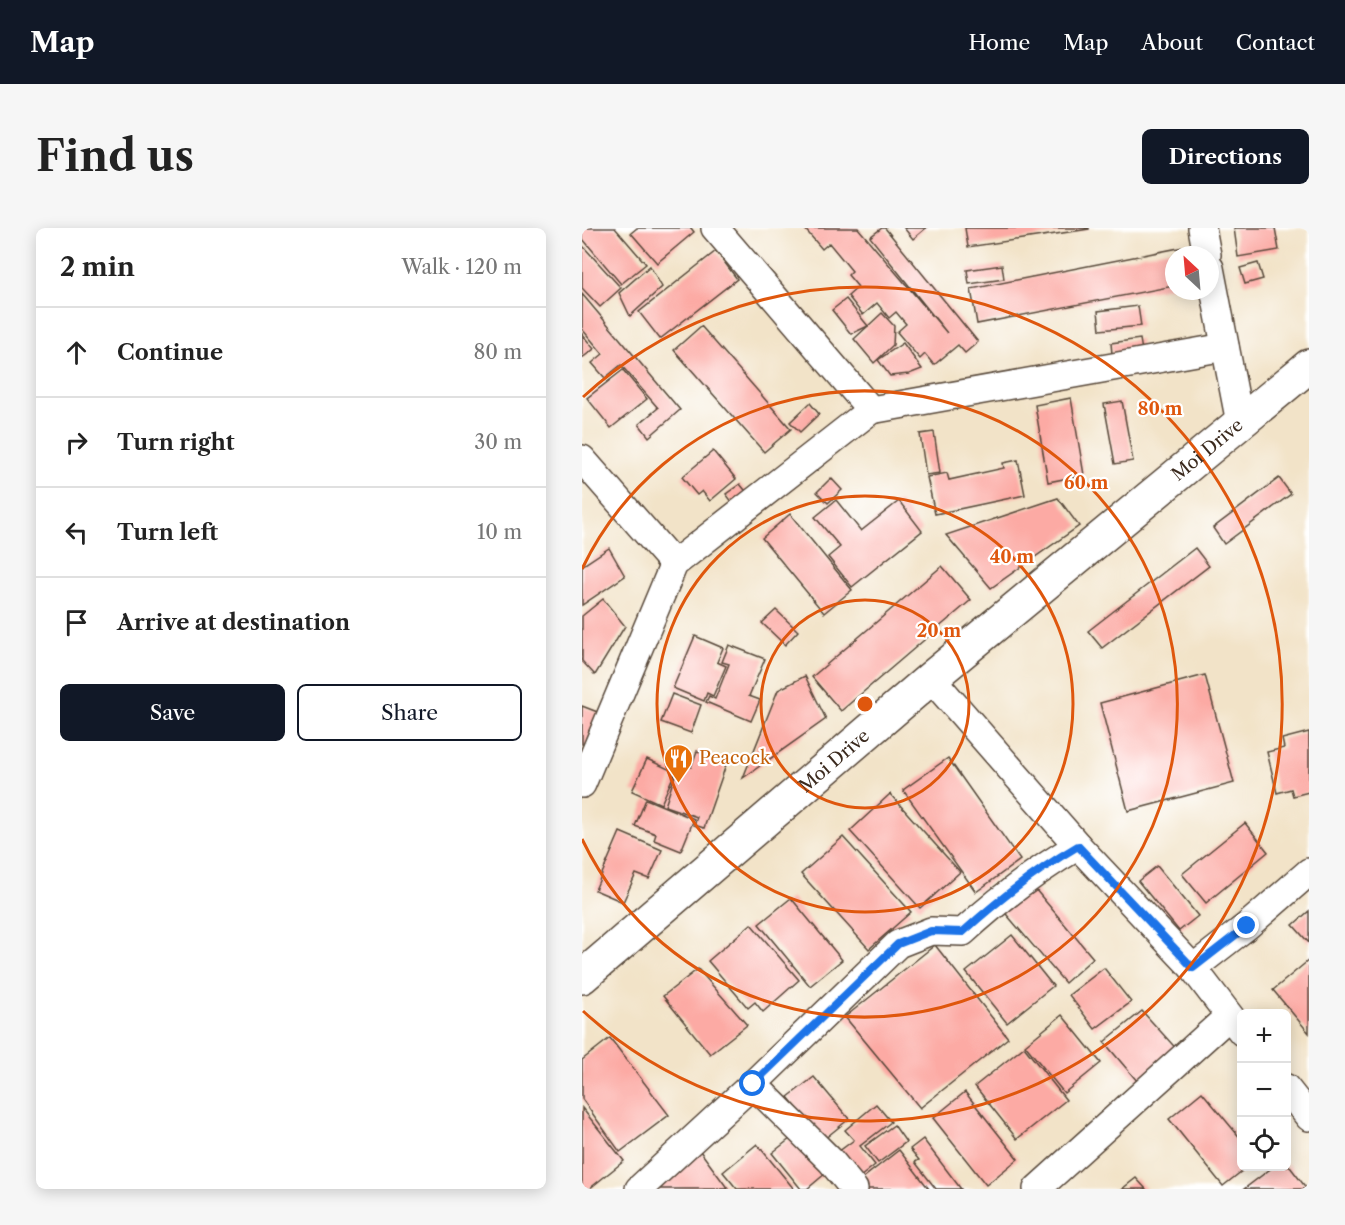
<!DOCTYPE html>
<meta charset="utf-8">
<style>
body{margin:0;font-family:"Libre Caslon Text",serif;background:#f6f6f6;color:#222}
.controls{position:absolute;right:18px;bottom:18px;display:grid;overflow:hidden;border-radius:9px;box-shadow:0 3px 15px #0003}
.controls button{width:54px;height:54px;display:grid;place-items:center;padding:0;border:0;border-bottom:2px solid #e0e0e0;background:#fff;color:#222;font:30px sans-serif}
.compass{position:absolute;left:583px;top:18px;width:54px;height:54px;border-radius:50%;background:#fff;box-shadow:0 3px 15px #0003;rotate:334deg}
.stop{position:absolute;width:18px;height:18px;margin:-14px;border:4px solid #1a73e8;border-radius:50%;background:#fff}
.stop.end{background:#1a73e8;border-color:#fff;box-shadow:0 2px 6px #0008}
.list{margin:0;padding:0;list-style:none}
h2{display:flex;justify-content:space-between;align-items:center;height:78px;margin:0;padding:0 24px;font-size:26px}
h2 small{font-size:20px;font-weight:400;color:#767676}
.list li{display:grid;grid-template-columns:39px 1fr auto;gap:18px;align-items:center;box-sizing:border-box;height:90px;padding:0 24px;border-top:2px solid #e0e0e0}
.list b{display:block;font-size:22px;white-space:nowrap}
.list em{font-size:20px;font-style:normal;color:#767676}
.actions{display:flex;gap:12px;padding:18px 24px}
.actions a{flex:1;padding:14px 0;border:2px solid #111827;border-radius:9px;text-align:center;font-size:21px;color:#111827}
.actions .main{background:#111827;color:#fff}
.icon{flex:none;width:33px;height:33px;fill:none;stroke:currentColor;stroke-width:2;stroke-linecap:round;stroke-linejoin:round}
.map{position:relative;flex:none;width:727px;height:961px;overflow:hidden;border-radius:9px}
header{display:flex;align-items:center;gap:36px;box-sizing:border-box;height:84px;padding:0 30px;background:#111827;color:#fff}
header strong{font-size:28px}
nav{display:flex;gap:33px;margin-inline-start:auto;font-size:21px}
.intro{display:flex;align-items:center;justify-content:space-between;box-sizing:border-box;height:144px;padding:0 36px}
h1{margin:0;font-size:42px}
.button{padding:15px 27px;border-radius:9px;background:#111827;color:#fff;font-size:21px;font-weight:700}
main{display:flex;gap:36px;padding:0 36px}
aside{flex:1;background:#fff;border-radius:9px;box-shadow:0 3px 15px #0003}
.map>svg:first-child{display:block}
</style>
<header>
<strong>Map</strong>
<nav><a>Home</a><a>Map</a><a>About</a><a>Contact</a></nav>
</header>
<div class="intro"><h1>Find us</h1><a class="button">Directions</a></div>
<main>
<aside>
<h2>2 min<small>Walk · 120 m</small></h2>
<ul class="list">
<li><svg class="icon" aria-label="ahead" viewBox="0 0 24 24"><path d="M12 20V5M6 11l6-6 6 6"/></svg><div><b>Continue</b></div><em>80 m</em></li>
<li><svg class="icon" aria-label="right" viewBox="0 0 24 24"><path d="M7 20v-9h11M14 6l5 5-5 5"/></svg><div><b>Turn right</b></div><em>30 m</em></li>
<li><svg class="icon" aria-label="left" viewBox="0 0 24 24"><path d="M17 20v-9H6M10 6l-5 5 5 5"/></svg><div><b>Turn left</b></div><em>10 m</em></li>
<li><svg class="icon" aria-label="arrive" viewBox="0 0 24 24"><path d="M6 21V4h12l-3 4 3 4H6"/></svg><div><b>Arrive at destination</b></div></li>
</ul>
<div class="actions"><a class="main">Save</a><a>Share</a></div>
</aside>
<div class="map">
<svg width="727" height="961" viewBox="0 0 727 961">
<rect width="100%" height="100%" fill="#fff"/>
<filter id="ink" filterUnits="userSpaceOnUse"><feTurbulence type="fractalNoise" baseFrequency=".0167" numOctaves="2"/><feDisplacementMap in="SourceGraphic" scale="12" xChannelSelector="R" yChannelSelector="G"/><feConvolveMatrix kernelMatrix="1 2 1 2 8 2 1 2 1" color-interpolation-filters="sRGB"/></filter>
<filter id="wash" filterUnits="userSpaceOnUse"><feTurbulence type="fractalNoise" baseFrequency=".008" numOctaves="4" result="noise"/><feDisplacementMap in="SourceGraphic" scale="24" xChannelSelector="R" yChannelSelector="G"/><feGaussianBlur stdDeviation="1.35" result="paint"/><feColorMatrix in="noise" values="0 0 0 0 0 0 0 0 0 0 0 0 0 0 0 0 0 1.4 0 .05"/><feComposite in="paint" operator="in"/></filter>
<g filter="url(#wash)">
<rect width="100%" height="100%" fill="#f2e3c8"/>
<g id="blocks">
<!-- building -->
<g fill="#fcaaa4">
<path d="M0,0H33L64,36L39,56L0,10Z"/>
<path d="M55,0H109L112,4L75,35L49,5Z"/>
<path d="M222,0H276L365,105L288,9L300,0H303L396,114L383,125L376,117L352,137L343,126L338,131L315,104L324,96L314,84L307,90L295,75L281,87L266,68L276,59L266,47L270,43L247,15L240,21Z"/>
<path d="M322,0H344L331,11Z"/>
<path d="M383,0H507V1L386,19Z"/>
<path d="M652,0H693L697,22L656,29Z"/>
<path d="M0,17L39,60L18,79L0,60Z"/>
<path d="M602,19L603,27H592V58L395,96L389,61Z"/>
<path d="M134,23L155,51L78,111L57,84Z"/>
<path d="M676,35L681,51L663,56L658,40Z"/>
<path d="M420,37L422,51L387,56L385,42Z"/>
<path d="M68,38L80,59L48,88L37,65Z"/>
<path d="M0,66L98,182L67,209L57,196L76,180L39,137L23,150L10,135L21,126L0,101Z"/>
<path d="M264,71L286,98L269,106L250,82Z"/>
<path d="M556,78L559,98L518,102L516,83Z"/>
<path d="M300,85L312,98L311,117L292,135L272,111Z"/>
<path d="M119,98L209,201L182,224L92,122Z"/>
<path d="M0,106L12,121L0,130Z"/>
<path d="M558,111L560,123L530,126L529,115Z"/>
<path d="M321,115L340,141L327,146L308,148L296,132Z"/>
<path d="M41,142L65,171L29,200L5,170Z"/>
<path d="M489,170L502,247L466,254L453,177Z"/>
<path d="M540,173L551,233L533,236L522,176Z"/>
<path d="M228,175L237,186L218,204L208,194Z"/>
<path d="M352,204L358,245L344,247L338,206Z"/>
<path d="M131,223L154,251L128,273L120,263L115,267L100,249Z"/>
<path d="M436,232L443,267L353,286L345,249L365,245L367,252L422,240L421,235Z"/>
<path d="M249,250L260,262L246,275L235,264Z"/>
<path d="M697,250L709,266L642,316L631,300Z"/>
<path d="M158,256L167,267L154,279L144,266Z"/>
<path d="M476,270L497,298L409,360L364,307Z"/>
<path d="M254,272L279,303L317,273L340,303L270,359L246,329L258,319L233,289Z"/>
<path d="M208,286L270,362L242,385L180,310Z"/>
<path d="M27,320L43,348L0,377V338Z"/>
<path d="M613,320L627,338L520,420L506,403Z"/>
<path d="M360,338L389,372L259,483L230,449Z"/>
<path d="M21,371L43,398L13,447L0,433V388Z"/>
<path d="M194,382L216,403L203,417L180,395Z"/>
<path d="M113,408L141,420L135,434L144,438L131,468L125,465L122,473L91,460Z"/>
<path d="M147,417L183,431L167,468L178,472L169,493L124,474L127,468L133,471L147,436L140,434Z"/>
<path d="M623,447L652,555L546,583L518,475Z"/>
<path d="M223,448L244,491L161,550L196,462Z"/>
<path d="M90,466L119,477L109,505L79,494Z"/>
<path d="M0,478L18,485L5,518L0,516Z"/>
<path d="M727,504V564L711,568L709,561L695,565L685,524L702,520L700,511Z"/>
<path d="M115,523L145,534L122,600L112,597L115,589L83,578L94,544L99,546L102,537L109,539Z"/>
<path d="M366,530L438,632L394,664L321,562Z"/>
<path d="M65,531L93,544L79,576L50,563Z"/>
<path d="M308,566L378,644L338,680L268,603Z"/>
<path d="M64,571L112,591L99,623L72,612L74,606L53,598Z"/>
<path d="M663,595L686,624L624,675L600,646Z"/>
<path d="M38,604L80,622L67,651L54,646L41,674L13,662Z"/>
<path d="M261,609L329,684L287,721L219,646Z"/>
<path d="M575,638L616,688L597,703L556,653Z"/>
<path d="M448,655L511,730L483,755L419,680Z"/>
<path d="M209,670L260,732L228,758L177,696Z"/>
<path d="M727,683V715L711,697Z"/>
<path d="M169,696L217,752L181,784L173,774L166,780L126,733Z"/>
<path d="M430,707L471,758L425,795L384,744Z"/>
<path d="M353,717L426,810L338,880L263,789Z"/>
<path d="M727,732V805L691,762Z"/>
<path d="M522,740L549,774L513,801L487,767Z"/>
<path d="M116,741L165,797L128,826L81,768Z"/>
<path d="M560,783L600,827L556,854L522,814Z"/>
<path d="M480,787L519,835L482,865L443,817Z"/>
<path d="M28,810L87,887L38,924L0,871V832Z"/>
<path d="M442,819L484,872L435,911L393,858Z"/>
<path d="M232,849L267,891L241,912L206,869Z"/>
<path d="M383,864L436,931L404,957L351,890Z"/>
<path d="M620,864L660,912V938L665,939L641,958L587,891Z"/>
<path d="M294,876L309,894L278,918L293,937L273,953L252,927L272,912L263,902Z"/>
<path d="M0,880L42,933L7,961H0Z"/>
<path d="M312,897L324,914L296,935L283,918Z"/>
<path d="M213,907L244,945L225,961H219L190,925Z"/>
<path d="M341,911L379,961H354L333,934L337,932L328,921Z"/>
<path d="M175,916L212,961H155L141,944Z"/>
<path d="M317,922L347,961H281L276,954Z"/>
<path d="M118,923L146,961H77L73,955Z"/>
<path d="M705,935L725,961H662L691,939H705Z"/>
<path d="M554,950L564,961H540Z"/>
</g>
</g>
</g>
<g filter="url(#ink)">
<use href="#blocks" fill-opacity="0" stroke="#564638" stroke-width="1.5"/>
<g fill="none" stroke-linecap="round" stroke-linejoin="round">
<defs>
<g id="minor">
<path d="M133,0L289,182"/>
<path d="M620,0L625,27"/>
<path d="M628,40L658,195"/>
<path d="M0,231L92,336"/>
<path d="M349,450L496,618L611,740L660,804"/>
<path d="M0,556L92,336L289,182L643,119"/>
<path d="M611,740L665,698L727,644"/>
<path d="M171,856L249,933L272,961"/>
<path d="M704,860L727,889"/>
<path d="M57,961L171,856L316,716L349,703L381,704C416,672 455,642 496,618"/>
<path d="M455,961L647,788"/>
</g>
<g id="tertiary">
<path id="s1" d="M0,749L349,450L727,138"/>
</g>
</defs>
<!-- minor casing -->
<use href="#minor" stroke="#564638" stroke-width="30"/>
<!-- tertiary casing -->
<use href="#tertiary" stroke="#564638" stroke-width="36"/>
<!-- minor -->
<use href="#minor" stroke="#fff" stroke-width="27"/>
<!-- tertiary -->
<use href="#tertiary" stroke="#fff" stroke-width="33"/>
</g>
</g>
<g fill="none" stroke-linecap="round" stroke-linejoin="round" filter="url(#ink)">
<!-- route -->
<path stroke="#1a73e8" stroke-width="8" d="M171,856L316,716L349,703L381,704C416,672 455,642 496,618L611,740L665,698"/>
</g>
<!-- distance rings -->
<g fill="none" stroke="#df570d" stroke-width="3">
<circle cx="283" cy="476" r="104"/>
<circle cx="283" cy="476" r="208"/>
<path d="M0 341A313 313 0 1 1 0 611"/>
<path d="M1 169A417 417 0 1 1 1 783"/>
</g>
<!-- icons -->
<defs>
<symbol id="restaurant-pin" viewBox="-11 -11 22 30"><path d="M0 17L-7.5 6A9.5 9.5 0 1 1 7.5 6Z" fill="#e8710a" stroke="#fff"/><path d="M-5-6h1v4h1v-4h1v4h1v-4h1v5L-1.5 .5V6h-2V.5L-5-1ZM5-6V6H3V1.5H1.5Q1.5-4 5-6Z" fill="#fff"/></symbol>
</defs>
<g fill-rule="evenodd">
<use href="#restaurant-pin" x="80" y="514" width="33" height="45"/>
</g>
<g text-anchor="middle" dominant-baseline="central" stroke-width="4.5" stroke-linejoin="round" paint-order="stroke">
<!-- street labels -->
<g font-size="18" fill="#3b2a1e" stroke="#fff">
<text stroke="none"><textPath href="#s1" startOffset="818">Moi Drive</textPath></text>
<text stroke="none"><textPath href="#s1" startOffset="332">Moi Drive</textPath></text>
</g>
<!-- food labels -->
<g font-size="18" fill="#c56008" stroke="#fff" text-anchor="start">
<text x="117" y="530">Peacock</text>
</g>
</g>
<circle cx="283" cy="476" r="9" fill="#df570d" stroke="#fff" stroke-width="3"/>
<g font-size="18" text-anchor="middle" font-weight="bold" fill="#df570d" stroke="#fff" stroke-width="4.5" stroke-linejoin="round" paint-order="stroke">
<text x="578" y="187">80 m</text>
<text x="504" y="261">60 m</text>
<text x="430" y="335">40 m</text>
<text x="357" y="409">20 m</text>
</g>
</svg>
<div class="controls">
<button>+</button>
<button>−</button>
<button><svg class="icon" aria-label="locate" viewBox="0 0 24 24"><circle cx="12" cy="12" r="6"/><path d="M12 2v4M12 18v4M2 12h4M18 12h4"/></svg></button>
</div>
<svg class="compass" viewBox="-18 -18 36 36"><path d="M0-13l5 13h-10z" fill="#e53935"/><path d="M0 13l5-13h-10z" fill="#767676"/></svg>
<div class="stop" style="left:171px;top:856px"></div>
<div class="stop end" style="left:665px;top:698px"></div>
</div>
</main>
